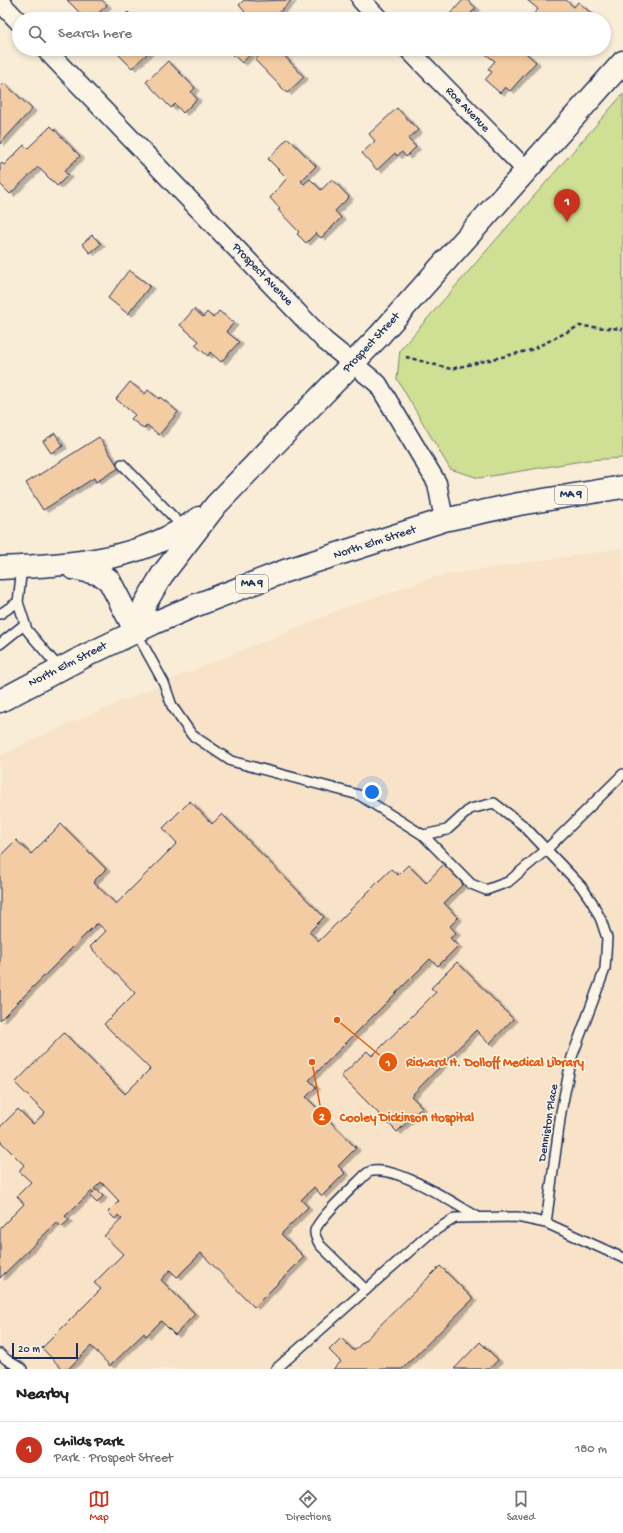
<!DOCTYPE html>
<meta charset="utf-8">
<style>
body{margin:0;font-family:"Gochi Hand",sans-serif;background:#f6f6f6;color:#222}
.scale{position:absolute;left:12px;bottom:10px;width:66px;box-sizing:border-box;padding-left:4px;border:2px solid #1b2f5e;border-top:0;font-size:11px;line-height:14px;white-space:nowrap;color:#1b2f5e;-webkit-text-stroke:3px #fcf5e5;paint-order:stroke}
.you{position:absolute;left:372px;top:792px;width:14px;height:14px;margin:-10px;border:3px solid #fff;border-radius:50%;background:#1a73e8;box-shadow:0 0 0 6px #1a73e833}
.badge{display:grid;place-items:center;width:26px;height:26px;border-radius:50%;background:#c8321e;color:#fff;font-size:13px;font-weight:700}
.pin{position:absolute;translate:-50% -33px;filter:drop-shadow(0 1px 2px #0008)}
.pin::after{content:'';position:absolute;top:21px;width:14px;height:12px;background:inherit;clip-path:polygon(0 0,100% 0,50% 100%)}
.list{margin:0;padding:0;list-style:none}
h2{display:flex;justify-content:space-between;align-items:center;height:52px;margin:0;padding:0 16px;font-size:17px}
h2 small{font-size:13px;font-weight:400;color:#767676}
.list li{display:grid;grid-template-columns:26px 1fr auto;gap:12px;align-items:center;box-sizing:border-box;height:56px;padding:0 16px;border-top:1px solid #e0e0e0}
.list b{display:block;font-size:15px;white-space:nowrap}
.list p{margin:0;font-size:13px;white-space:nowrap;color:#767676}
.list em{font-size:13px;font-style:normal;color:#767676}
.icon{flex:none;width:22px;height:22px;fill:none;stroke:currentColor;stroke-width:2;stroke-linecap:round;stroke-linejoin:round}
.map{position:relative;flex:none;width:623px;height:1369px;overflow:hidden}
.search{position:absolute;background:#fff;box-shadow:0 2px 6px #0003;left:12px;right:12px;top:12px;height:44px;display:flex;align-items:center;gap:10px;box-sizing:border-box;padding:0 14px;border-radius:22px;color:#767676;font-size:15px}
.sheet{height:108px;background:#fff}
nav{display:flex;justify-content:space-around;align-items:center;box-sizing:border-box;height:56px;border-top:1px solid #e0e0e0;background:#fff;font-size:11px;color:#767676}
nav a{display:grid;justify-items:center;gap:2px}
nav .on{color:#c8321e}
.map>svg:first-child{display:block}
</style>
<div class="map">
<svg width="623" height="1369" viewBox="0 0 623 1369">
<defs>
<filter id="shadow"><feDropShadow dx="4.5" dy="2.5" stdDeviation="0" flood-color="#0004"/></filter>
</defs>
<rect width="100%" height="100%" fill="#faedd8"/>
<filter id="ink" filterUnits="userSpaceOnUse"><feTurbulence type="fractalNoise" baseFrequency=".025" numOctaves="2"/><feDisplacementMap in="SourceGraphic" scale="8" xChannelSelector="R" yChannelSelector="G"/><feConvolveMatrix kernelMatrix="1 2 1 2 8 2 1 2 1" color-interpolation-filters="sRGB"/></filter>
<g filter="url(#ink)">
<!-- built -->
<path fill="#f8e3c8" d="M623,548V1369H0V756L52,731L196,669L339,610L437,576Z"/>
<!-- green -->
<path fill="#cfdf93" stroke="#758778" d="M623,94V458L588,460L479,478L450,469L397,379L400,350Z"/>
<!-- building -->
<g fill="#f4cca3" stroke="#1b2f5e" filter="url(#shadow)">
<path d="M67,0H102L107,5L92,19H86Z"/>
<path d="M244,0L256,1L292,0L272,19L268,17L267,19H246L242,15L245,12L239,5Z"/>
<path d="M463,0H467L476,8L465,19H456L450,14Z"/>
<path d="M527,0H566L574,7L578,2L592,14L588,19H534L531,17L538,9Z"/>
<path d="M128,12L135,19H121Z"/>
<path d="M113,49H152L132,68Z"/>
<path d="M233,49H255L242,63L230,52Z"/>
<path d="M266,49H278L304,77L287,93L255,60Z"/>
<path d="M488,49H521L536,62L510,91L505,87L500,93L485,80L492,72L488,69L495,61L484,53Z"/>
<path d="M168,61L195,88L191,92L197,99L183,113L175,104L171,108L146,82Z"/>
<path d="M4,83L32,109L0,144V88Z"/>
<path d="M397,108L418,130L408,139L416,147L406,157L402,152L397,156L395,153L377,170L362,153L375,141L369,134Z"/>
<path d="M51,126L80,156L64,171L68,175L57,186L38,167L10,194L0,184V165L2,163L4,165L24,145L27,149Z"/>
<path d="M288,138L316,166L301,181L304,184L310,179L321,190L332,179L349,197L335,211L341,218L321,238L316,233L306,243L297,234L299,232L278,210L280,209L270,198L287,178L268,159Z"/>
<path d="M92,235L101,244L90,253L82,244Z"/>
<path d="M129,270L150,286L128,314L108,298Z"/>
<path d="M194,309L203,317L207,312L213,318L219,311L234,323L226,331L239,342L221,362L210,352L208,356L195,345L199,341L180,325Z"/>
<path d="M130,382L145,394L148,390L159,399L160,397L178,412L159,435L147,425L144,429L131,419L135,415L116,399Z"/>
<path d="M55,433L63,446L51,453L43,441Z"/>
<path d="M99,437L119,468L96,482L94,478L43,510L26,483Z"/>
<path d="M190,801L212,824L222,814L324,917L309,932L319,941L391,869L398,875L408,865L426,883L444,864L463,884L444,903L458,918L450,926L456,933L450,938L458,946L438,966L430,959L309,1080L316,1087L306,1097L356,1148L338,1166L345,1173L322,1196L314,1187L301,1200L308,1207L281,1234L304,1257L254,1307L201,1253L177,1277L170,1270L161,1280L195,1314L175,1335L161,1321L146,1336L144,1333L110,1366L91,1346L68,1369H62L42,1348L101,1289L94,1283L123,1254L104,1236L122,1219L118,1215L115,1219L108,1212L119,1201L101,1182L94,1189L96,1191L97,1190L103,1196L97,1203L90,1196L94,1192L92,1191L65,1216L69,1220L61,1227L57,1222L0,1278V1228L24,1204L17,1196L31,1182L19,1171L24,1165L0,1141V1127L18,1109L33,1124L45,1113L15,1083L64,1033L125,1094L150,1069L104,1024L135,993L90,947L106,931L97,923L0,1020V856L16,840L31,854L61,824L106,869L93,882L116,904L177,843L163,828Z"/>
<path d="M457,962L513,1019L489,1044L476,1030L411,1096L422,1107L397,1132L341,1076L367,1051L372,1056L436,992L431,988Z"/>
<path d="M440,1266L473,1299L402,1369H333L341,1362L329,1350L341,1338L354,1351Z"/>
<path d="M480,1342L498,1360L489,1369H454Z"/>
</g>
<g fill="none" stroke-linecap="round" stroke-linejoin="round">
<defs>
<g id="lane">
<path d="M122,464L184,528"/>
<path d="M22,567L18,602L27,630L60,669"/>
<path d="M0,614L18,602"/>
<path d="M136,632L164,683L172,706L192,735L231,761L359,795L423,835L471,884L486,890L508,882L546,850L623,774"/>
<path d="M0,644L25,624"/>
<path d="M423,835L447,830L470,809L494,803L524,826L581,886L592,902L601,920L607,938L605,969L572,1057L561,1112L546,1223"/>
<path d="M366,1290L320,1245C318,1241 314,1236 315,1231C318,1219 354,1186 365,1175C367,1173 370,1171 373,1171C400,1167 453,1203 478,1217"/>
<path d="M0,1354L7,1360L22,1369"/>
<path d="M276,1369L428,1235L455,1218L517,1217L546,1223L623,1258"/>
</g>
<g id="street">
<path d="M361,0L379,19"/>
<path d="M0,2L19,22"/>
<path d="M45,49L325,341L378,384L437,483L444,520"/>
<path d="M408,49L527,171"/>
</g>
<g id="secondary">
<path d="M0,568C69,565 141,562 199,518"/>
<path d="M73,568L100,574L109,580L136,632"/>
<path d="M136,632L145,604L162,575L216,505L379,336L623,62"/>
</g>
<path id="highway" d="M0,701L85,656L154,623L194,606L285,571L444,520L519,504L623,487"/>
</defs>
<!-- lane casing -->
<use href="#lane" stroke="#1b2f5e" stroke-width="12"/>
<!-- street casing -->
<use href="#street" stroke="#1b2f5e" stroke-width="21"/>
<!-- secondary casing -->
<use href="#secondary" stroke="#1b2f5e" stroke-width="25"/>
<!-- highway casing -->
<use href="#highway" stroke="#1b2f5e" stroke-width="25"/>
<!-- path -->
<path stroke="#1b2f5e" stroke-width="2.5" stroke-dasharray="4 3" stroke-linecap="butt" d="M406,357L451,369L531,350L579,326L623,329"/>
<!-- lane -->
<use href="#lane" stroke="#fcf5e5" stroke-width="9"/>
<!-- street -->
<use href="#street" stroke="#fcf5e5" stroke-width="18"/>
<!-- secondary -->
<use href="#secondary" stroke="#fcf5e5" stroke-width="22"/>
<!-- highway -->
<use href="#highway" stroke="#fcf5e5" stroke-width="22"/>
</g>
</g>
<g text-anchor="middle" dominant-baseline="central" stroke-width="3" stroke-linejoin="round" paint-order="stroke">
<!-- shield labels -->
<g fill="#fcf5e5" stroke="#5e6a86" stroke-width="1">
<rect x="555" y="486" width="32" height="18" rx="3"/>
<rect x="236" y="575" width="32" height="18" rx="3"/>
</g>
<g font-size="11" font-weight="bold" fill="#1b2f5e">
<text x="571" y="495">MA 9</text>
<text x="252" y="584">MA 9</text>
</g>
<!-- street labels -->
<g font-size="12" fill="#1b2f5e" stroke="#fcf5e5">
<text transform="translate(467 110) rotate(46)">Roe Avenue</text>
<text transform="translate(262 275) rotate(46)">Prospect Avenue</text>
<text transform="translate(372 343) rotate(-47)">Prospect Street</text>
<text transform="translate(375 543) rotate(-18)">North Elm Street</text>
<text transform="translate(68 665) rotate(-27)">North Elm Street</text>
<text transform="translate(549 1123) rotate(-81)">Denniston Place</text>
</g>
</g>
<!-- callouts -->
<path fill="none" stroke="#e8590c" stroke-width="1.5" d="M337 1020L388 1062M312 1062L322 1116"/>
<g fill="#e8590c" stroke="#fcf5e5" stroke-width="1.5">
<circle cx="337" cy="1020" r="4"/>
<circle cx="312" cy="1062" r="4"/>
<circle cx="388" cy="1062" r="10"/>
<circle cx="322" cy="1116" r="10"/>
</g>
<g font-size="12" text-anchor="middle" font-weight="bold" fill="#fff">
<text x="388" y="1066">1</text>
<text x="322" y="1120">2</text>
</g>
<g font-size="13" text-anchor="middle" font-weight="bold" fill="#e8590c" stroke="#fcf5e5" stroke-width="3" stroke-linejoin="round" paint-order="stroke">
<text x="495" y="1066">Richard H. Dolloff Medical Library</text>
<text x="407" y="1121">Cooley Dickinson Hospital</text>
</g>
</svg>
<div class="scale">20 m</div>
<div class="you"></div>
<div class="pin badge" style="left:567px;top:222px">1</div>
<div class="search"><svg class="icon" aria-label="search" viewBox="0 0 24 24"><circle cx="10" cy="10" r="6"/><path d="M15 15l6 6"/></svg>Search here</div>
</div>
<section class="sheet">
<h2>Nearby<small></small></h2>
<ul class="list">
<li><span class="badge">1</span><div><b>Childs Park</b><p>Park · Prospect Street</p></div><em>180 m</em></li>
</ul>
</section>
<nav>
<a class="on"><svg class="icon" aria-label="map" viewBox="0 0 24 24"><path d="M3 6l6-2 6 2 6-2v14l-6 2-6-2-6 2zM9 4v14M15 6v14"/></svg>Map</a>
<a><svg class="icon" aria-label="directions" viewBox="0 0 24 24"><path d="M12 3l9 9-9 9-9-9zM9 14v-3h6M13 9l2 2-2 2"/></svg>Directions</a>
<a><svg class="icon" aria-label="saved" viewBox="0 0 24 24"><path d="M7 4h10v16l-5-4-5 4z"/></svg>Saved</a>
</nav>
